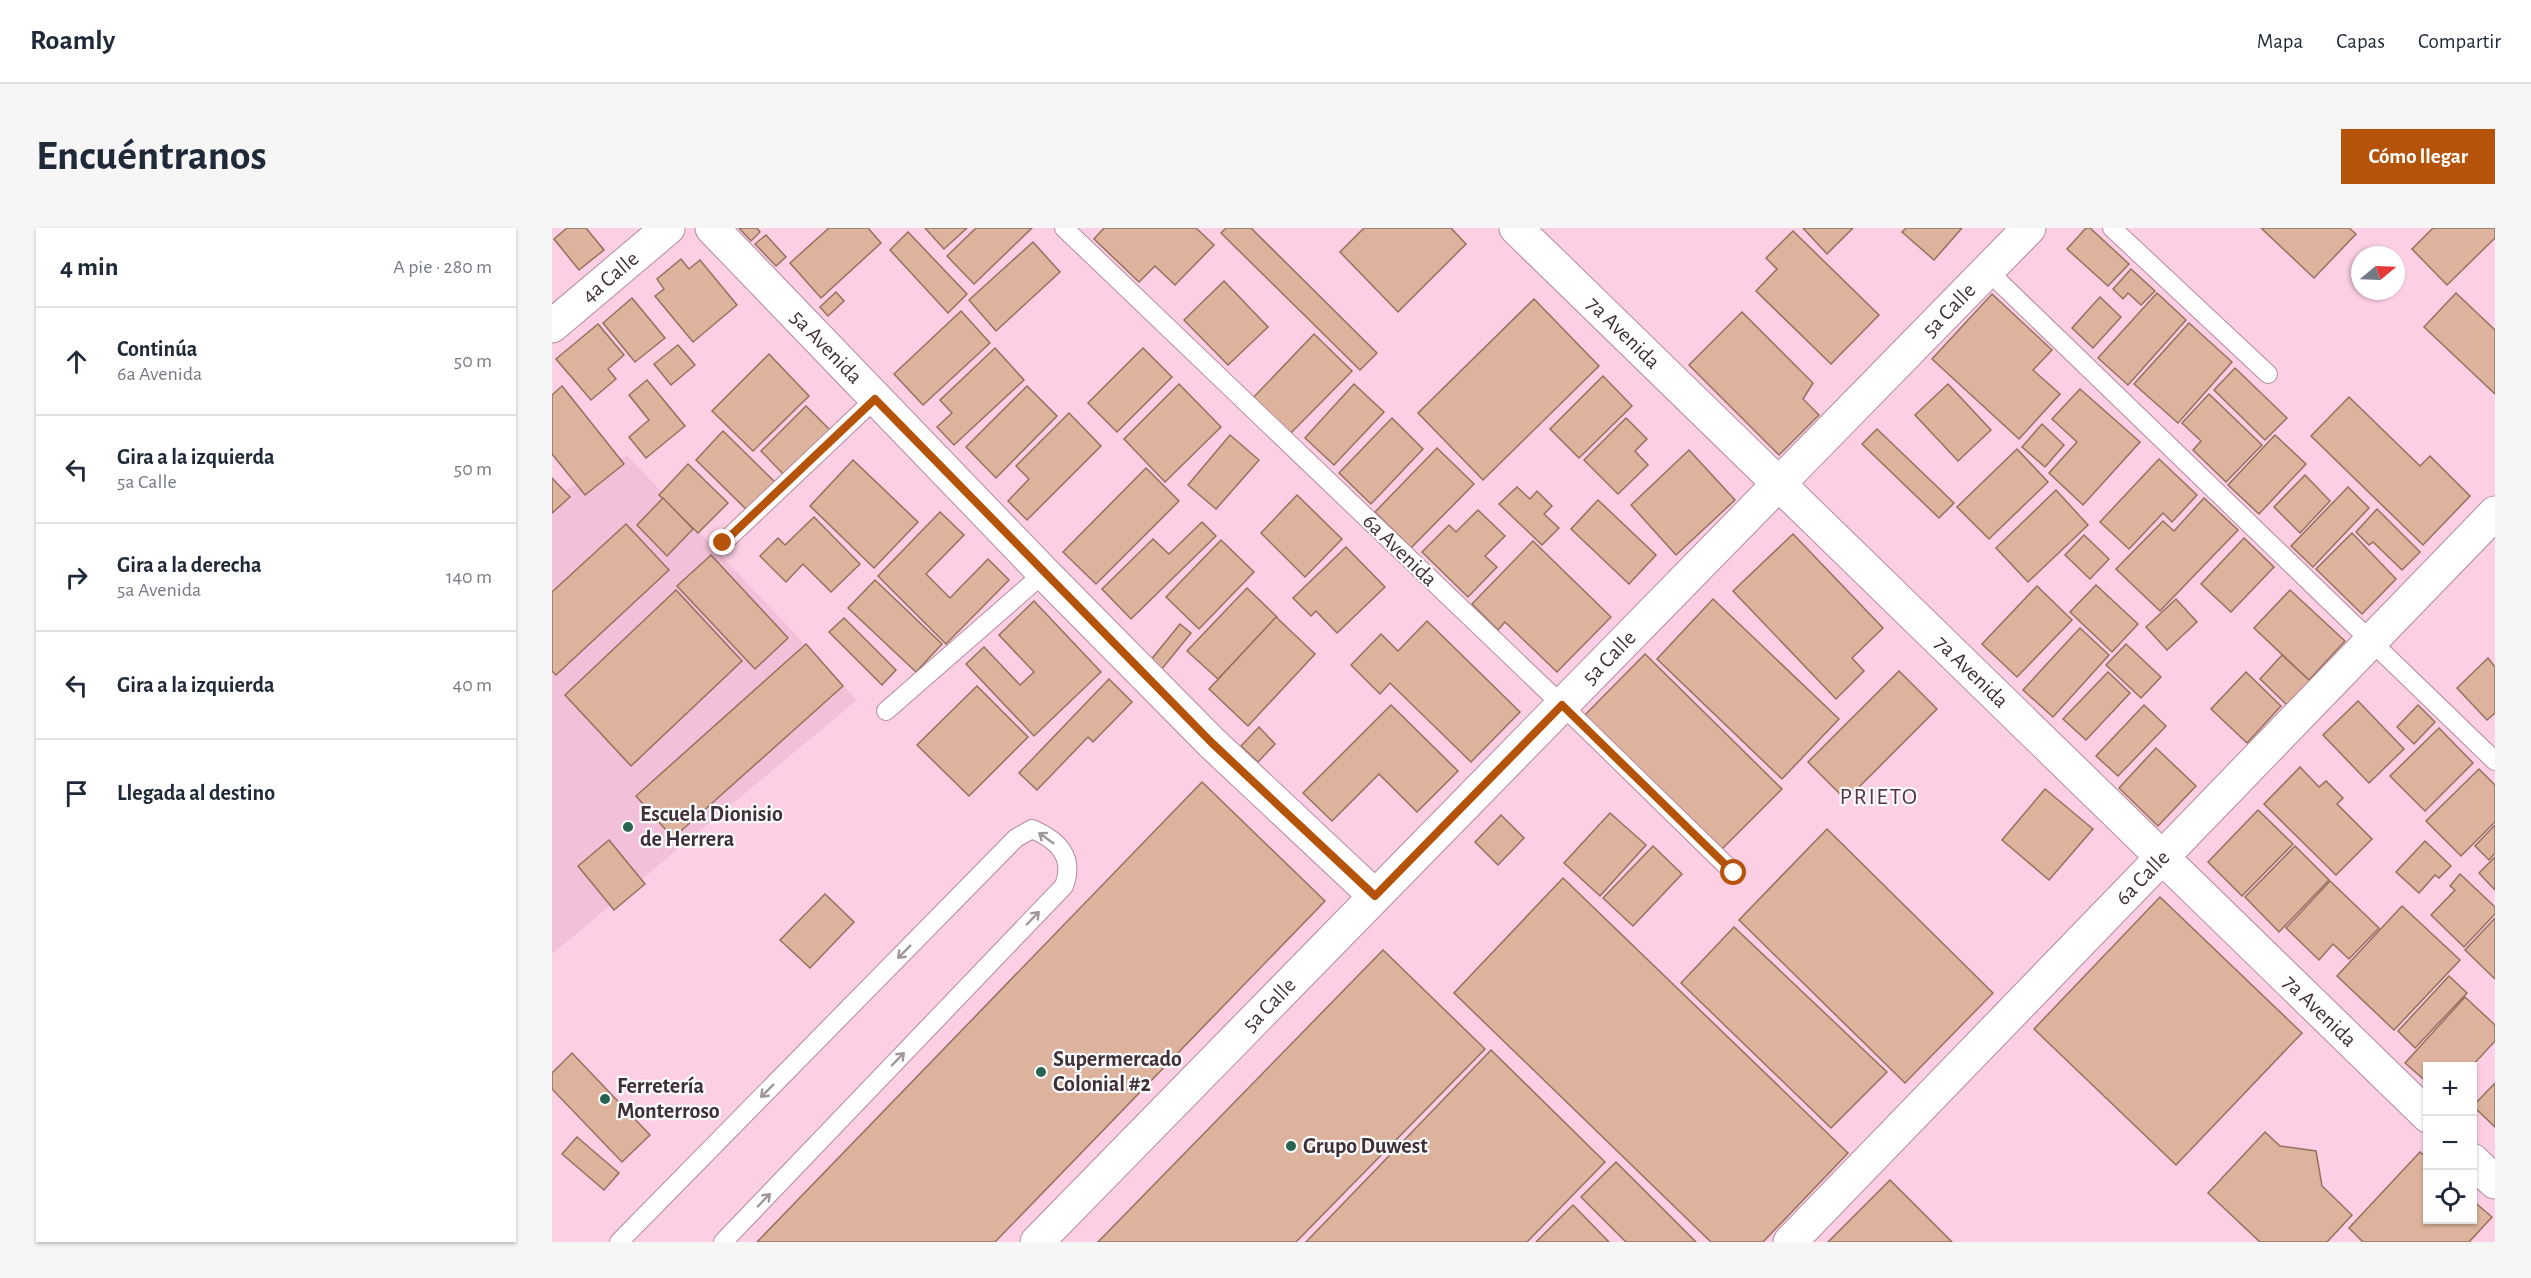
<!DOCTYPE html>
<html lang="es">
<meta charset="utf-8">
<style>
body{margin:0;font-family:"Alegreya Sans",sans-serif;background:#f6f6f7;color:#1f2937}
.controls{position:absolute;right:18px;bottom:18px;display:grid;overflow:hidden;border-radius:0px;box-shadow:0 2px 4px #0004}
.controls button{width:54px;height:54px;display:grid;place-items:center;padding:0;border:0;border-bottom:2px solid #e0e1e3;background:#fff;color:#1f2937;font:30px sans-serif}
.compass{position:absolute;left:1799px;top:18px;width:54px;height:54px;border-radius:50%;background:#fff;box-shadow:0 2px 4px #0004;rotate:71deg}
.stop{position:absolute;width:18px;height:18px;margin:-14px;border:4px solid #b45309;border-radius:50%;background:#fff}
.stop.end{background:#b45309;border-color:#fff;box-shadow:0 2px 6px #0008}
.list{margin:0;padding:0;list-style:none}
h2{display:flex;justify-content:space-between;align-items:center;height:78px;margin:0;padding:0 24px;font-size:26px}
h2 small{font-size:20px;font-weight:400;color:#747a83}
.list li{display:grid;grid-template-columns:39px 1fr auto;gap:18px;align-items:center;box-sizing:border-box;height:108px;padding:0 24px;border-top:2px solid #e0e1e3}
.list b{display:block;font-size:22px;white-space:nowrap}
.list p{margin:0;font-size:20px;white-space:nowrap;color:#747a83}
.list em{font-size:20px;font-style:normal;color:#747a83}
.icon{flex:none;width:33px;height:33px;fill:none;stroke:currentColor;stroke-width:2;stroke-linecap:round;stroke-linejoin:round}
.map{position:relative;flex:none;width:1943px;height:1014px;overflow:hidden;border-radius:0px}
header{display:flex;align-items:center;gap:36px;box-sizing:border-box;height:84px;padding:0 30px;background:#fff;border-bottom:2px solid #e0e1e3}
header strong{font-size:28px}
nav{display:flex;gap:33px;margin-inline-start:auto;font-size:21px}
.intro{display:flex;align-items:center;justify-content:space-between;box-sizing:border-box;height:144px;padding:0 36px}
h1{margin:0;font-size:42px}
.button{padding:15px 27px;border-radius:0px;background:#b45309;color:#fff;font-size:21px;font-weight:700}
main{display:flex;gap:36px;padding:0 36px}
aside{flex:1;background:#fff;border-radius:0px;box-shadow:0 2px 4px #0004}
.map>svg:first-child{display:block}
</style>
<header>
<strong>Roamly</strong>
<nav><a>Mapa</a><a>Capas</a><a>Compartir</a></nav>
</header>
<div class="intro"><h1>Encuéntranos</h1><a class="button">Cómo llegar</a></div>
<main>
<aside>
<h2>4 min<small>A pie · 280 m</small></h2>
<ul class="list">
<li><svg class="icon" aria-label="ahead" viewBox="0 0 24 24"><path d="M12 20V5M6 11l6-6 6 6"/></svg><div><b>Continúa</b><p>6a Avenida</p></div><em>50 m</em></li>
<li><svg class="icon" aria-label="left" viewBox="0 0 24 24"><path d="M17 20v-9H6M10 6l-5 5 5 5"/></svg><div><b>Gira a la izquierda</b><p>5a Calle</p></div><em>50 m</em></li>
<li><svg class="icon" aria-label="right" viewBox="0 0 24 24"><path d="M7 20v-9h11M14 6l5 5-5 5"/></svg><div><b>Gira a la derecha</b><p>5a Avenida</p></div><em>140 m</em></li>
<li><svg class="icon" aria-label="left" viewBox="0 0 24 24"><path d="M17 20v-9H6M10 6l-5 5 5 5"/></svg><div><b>Gira a la izquierda</b></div><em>40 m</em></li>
<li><svg class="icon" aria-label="arrive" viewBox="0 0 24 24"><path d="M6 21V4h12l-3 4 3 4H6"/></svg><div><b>Llegada al destino</b></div></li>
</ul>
</aside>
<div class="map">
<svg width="1943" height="1014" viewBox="0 0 1943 1014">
<rect width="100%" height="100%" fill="#fccfe5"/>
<!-- built -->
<path fill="#f3c0d9" d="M75,227L305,472L0,726V270Z"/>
<!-- building -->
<g fill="#deb39e" stroke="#97705d" stroke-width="1.5">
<path d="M15,0H34L52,22L27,42L2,11Z"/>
<path d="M187,0H205L208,4L199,13Z"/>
<path d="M277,0H316L329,15L269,70L238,35Z"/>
<path d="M373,0H415L392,21Z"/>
<path d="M424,0H480L422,56L395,28Z"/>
<path d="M552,0H644L662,17L623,57L603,38L587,54L542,11Z"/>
<path d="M674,0H699L825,125L808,142L669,5Z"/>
<path d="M812,0H899L914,16L846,84L788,24Z"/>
<path d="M1251,0H1301L1275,26Z"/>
<path d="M1354,0H1410L1382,32L1350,4Z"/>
<path d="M1534,0H1538L1577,36L1556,58L1515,21Z"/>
<path d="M1709,0H1797L1804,6L1762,50Z"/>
<path d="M1881,0H1943V10L1895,57L1860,21Z"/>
<path d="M1241,3L1327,87L1279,136L1204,63L1225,41L1214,30Z"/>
<path d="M356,4L415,66L396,85L338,22Z"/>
<path d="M214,7L234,29L224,38L203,16Z"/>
<path d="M481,14L508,44L444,103L417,72Z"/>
<path d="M129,31L137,41L148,32L185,77L141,114L103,68L112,61L105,51Z"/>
<path d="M1579,41L1603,63L1589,77L1576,65L1571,71L1561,61Z"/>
<path d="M672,53L716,99L676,137L632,92Z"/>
<path d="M284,64L292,73L276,88L268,79Z"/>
<path d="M1605,65L1634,92L1576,157L1546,130Z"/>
<path d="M1904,65L1943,102V166L1872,99Z"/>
<path d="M1440,66L1500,122L1481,142L1508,166L1467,211L1380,131Z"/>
<path d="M1548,69L1569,89L1541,120L1520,100Z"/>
<path d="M80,70L113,110L83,134L51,95Z"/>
<path d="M982,71L1047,138L931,252L866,185Z"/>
<path d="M409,83L438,115L371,177L342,146Z"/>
<path d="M1190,84L1261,155L1251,171L1267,187L1227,227L1137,137Z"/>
<path d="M1637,95L1680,134L1626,195L1582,156Z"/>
<path d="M46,96L72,127L56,141L64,151L39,172L4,131Z"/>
<path d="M762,106L800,143L736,208L700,171Z"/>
<path d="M126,117L143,137L119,157L102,136Z"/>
<path d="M443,120L472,152L402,217L385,199L400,185L388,172Z"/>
<path d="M591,120L620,149L565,204L536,175Z"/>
<path d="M217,126L257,168L201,223L160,183Z"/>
<path d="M1683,140L1735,190L1713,212L1662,162Z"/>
<path d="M1051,148L1080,178L1027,230L998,201Z"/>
<path d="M95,152L133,198L94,230L77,209L97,192L77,167Z"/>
<path d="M627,156L669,199L613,254L572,211Z"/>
<path d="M802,156L832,184L782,237L753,210Z"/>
<path d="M1396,156L1439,202L1406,233L1363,187Z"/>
<path d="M10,158L72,236L33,267L0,226V167Z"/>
<path d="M475,158L505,188L444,250L414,219Z"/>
<path d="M1528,161L1588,214L1531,277L1497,245L1525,214L1500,191Z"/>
<path d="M1657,166L1710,217L1674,254L1641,222L1649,213L1630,195Z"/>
<path d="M1797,169L1868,238L1878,228L1918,268L1871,317L1759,208Z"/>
<path d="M254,178L280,204L234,249L209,223Z"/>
<path d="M517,185L549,218L475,292L456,273L477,251L464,238Z"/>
<path d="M840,190L871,221L819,276L787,245Z"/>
<path d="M1074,190L1095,211L1083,223L1096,237L1066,266L1032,232Z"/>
<path d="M1490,196L1512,217L1493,239L1470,219Z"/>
<path d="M1325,201L1402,275L1387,290L1310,216Z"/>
<path d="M171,203L227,258L200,287L144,232Z"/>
<path d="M678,207L707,232L664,281L636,257Z"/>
<path d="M1723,207L1754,236L1707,286L1676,257Z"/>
<path d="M885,220L922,256L859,320L823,284Z"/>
<path d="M1465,221L1496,254L1437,311L1405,279Z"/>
<path d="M1137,222L1183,272L1124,327L1079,277Z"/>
<path d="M1607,231L1645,267L1620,294L1611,285L1577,321L1548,294Z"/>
<path d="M301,232L366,294L322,340L258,278Z"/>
<path d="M136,236L176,275L146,305L107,267Z"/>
<path d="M594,240L627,273L544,356L511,324Z"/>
<path d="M1753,247L1778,273L1748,305L1722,279Z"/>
<path d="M0,250L18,269L0,285Z"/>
<path d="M965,259L978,271L985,263L1000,278L992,286L1007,300L990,317L947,276Z"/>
<path d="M1796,259L1817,280L1761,339L1739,318Z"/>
<path d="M1504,262L1536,297L1476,354L1444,320Z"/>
<path d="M745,267L790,311L753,349L709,305Z"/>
<path d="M111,270L141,301L115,328L85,297Z"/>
<path d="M1652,270L1686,302L1608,383L1564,341L1611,293L1622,303Z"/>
<path d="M1046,272L1104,327L1077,356L1019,301Z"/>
<path d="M1825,281L1868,324L1850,342L1821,314L1817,317L1804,304Z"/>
<path d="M926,282L953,308L933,328L945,339L916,369L870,324L897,297L904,304Z"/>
<path d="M388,284L412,307L374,346L398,370L436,331L457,352L394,416L326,348Z"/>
<path d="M262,289L308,336L279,364L251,336L234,354L208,328L226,310L233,317Z"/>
<path d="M650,294L664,308L579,391L550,361L601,311L617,326Z"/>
<path d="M74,296L117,342L4,447L0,443V364Z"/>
<path d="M1800,305L1844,351L1810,386L1764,341Z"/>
<path d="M1241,306L1331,400L1300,430L1312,443L1284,471L1181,363Z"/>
<path d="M1532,307L1557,331L1538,351L1513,327Z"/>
<path d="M1692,310L1722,339L1679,384L1649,356Z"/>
<path d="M669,312L702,344L647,401L614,369Z"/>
<path d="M981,313L1059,389L1005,444L953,394L946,402L920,376Z"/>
<path d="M794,319L833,359L785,405L764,383L759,388L741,370Z"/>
<path d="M159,327L236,410L203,441L125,358Z"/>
<path d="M323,352L390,416L364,444L296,380Z"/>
<path d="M1544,357L1586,396L1560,424L1518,384Z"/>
<path d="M1485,358L1520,392L1465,449L1430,416Z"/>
<path d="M695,360L725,389L666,451L635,423Z"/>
<path d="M124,362L190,433L79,538L13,467Z"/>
<path d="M1738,362L1793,413L1757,452L1702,400Z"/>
<path d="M1161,371L1287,491L1230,551L1105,431Z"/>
<path d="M1624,371L1645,394L1615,422L1594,399Z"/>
<path d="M482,373L549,444L482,508L414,436L432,419L468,457L482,444L447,407Z"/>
<path d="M724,389L763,426L696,498L657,461Z"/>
<path d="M292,390L344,442L330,457L277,404Z"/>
<path d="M875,393L968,484L919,534L838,455L828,466L799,437L829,406L846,423Z"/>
<path d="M628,396L639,405L609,442L598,433Z"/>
<path d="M1528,400L1557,427L1501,489L1471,462Z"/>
<path d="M254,416L291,458L121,610L84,568Z"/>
<path d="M1574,416L1609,449L1589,470L1554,437Z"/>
<path d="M1093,426L1230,561L1165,626L1029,491Z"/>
<path d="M1730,427L1758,453L1735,477L1708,451Z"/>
<path d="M1936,430L1943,439V485L1935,492L1905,460Z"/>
<path d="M1347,443L1385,481L1294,572L1256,534Z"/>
<path d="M1556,444L1578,465L1534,512L1511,491Z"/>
<path d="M1694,444L1729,478L1695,515L1659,481Z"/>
<path d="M557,451L580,474L541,514L536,509L485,562L467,545Z"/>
<path d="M425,458L476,509L417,568L365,517Z"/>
<path d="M1806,473L1852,521L1817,555L1771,507Z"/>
<path d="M839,477L906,543L865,584L827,546L780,593L751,565Z"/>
<path d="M1592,477L1614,498L1566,548L1544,528Z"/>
<path d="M1866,477L1883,494L1862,516L1845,499Z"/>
<path d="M707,499L723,516L706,534L689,518Z"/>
<path d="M1887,500L1921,535L1873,583L1838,548Z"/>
<path d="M1604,520L1644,558L1606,598L1567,560Z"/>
<path d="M1748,539L1767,559L1774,553L1791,570L1785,576L1820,611L1784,647L1712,576Z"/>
<path d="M1927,541L1943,557V594L1909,628L1874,593Z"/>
<path d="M650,554L773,673L443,1014H205Z"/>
<path d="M1493,561L1541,601L1497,652L1450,612Z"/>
<path d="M1706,582L1741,616L1690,668L1656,634Z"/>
<path d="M1058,585L1094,617L1048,668L1012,635Z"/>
<path d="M949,587L972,610L946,637L923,614Z"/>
<path d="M1943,597V625L1937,632L1923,618Z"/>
<path d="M1275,601L1441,765L1353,855L1187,692Z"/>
<path d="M57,612L93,656L62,682L26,638Z"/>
<path d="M1873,613L1899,638L1887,650L1883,647L1867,665L1844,644Z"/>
<path d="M1101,618L1130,646L1081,698L1051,670Z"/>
<path d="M1743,618L1777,652L1727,704L1693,669Z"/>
<path d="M1943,629V662L1927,645Z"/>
<path d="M1908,646L1943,679V686L1912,719L1879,687L1903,662L1898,658Z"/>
<path d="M1011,650L1296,925L1211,1014H1159L902,765Z"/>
<path d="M1778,653L1827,700L1797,731L1781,716L1767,732L1734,700Z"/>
<path d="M273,666L302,694L258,740L228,712Z"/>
<path d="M1608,669L1750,805L1624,937L1482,801Z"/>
<path d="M1850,678L1908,732L1842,802L1785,748Z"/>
<path d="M1943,690V751L1913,722Z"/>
<path d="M1182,699L1335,844L1279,900L1129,755Z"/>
<path d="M831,722L933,821L744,1014H546Z"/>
<path d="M1897,748L1915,765L1863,820L1846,803Z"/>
<path d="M1913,769L1943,797V813L1920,838H1876V855L1853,835Z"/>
<path d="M939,822L1053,934L975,1014H754Z"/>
<path d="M20,825L98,907L70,934L0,861V845Z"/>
<path d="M1943,855V899L1921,878Z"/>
<path d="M1713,904L1728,918L1764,923L1770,958L1800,987L1775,1014H1708L1656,965Z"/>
<path d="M25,909L67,945L52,962L10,926Z"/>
<path d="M1868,924L1876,931V963L1872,967L1876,970V992H1920V972L1940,989L1917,1014H1811L1797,1000Z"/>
<path d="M1064,934L1144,1014H1074L1029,969Z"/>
<path d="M1338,952L1400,1014H1276Z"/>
<path d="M1021,977L1057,1014H984Z"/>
</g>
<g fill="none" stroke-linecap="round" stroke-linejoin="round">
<defs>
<g id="service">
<path d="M512,0L1010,477L1182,645"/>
<path d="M1560,0L1716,146"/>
<path d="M1435,42L1943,533"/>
<path d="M171,315L323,171"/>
<path d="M334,483L492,345"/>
<path d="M67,1014L464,610L480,601C506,612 523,629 512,658L171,1014"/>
</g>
<g id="minor">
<path id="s1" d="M160,0L492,345L660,515L823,668"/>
<path id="s2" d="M964,0L1876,888"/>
<path id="s3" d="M0,98L116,0"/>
<path d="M1920,932L1943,954"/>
<path id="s4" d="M485,1014L1477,0"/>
<path id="s5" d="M1238,1014L1943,285"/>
</g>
</defs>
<!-- service casing -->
<use href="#service" stroke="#b48a9f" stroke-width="20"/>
<!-- minor casing -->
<use href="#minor" stroke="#b48a9f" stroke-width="35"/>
<!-- service -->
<use href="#service" stroke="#fff" stroke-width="18"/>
<!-- minor -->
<use href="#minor" stroke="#fff" stroke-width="33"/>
</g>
<!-- one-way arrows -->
<defs><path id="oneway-shaft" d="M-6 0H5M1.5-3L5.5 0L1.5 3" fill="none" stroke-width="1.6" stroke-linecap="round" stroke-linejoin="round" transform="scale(1.5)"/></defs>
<g stroke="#a0979b">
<use href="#oneway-shaft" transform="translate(494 610) rotate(-144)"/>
<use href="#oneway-shaft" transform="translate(481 690) rotate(-46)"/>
<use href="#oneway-shaft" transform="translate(352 724) rotate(135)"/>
<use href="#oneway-shaft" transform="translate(346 831) rotate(-46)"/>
<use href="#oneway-shaft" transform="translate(215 863) rotate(135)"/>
<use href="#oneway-shaft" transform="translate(212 972) rotate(-46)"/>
</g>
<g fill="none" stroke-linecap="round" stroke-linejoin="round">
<!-- route -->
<path stroke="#b45309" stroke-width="8" d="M171,315L323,171L660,515L823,668L1010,477L1182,645"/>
</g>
<!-- markers -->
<g fill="#28644f" stroke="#fefefe" stroke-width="2">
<circle cx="76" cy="599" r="6"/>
<circle cx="489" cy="844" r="6"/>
<circle cx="53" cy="871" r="6"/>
<circle cx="739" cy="918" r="6"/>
</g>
<g text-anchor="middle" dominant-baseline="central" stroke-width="4.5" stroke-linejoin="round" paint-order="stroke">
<!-- street labels -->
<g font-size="22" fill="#402f37" stroke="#fefefe">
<text stroke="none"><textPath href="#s3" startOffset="76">4a Calle</textPath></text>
<text stroke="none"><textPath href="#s4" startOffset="1304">5a Calle</textPath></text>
<text stroke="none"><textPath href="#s2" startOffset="150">7a Avenida</textPath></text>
<text stroke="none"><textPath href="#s1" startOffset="165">5a Avenida</textPath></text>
<text transform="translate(848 322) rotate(44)">6a Avenida</text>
<text stroke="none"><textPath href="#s4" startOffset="818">5a Calle</textPath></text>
<text stroke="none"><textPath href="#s2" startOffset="636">7a Avenida</textPath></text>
<text stroke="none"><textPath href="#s5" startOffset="507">6a Calle</textPath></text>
<text stroke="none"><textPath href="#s4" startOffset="332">5a Calle</textPath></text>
<text stroke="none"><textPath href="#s2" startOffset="1122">7a Avenida</textPath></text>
</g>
<!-- poi labels -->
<g font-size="22" font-weight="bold" fill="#402f37" stroke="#fefefe" text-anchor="start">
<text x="88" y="586">Escuela Dionisio<tspan x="88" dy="25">de Herrera</tspan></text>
<text x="501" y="831">Supermercado<tspan x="501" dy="25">Colonial #2</tspan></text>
<text x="65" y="858">Ferretería<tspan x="65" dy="25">Monterroso</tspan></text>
<text x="751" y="918">Grupo Duwest</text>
</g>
<!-- neighbourhood labels -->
<g font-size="24" letter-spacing="1.5" fill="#593548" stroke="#fefefe">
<text x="1327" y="569">PRIETO</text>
</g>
</g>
</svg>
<div class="controls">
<button>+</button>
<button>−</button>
<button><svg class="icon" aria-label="locate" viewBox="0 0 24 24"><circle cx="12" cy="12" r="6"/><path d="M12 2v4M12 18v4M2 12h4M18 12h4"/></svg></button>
</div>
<svg class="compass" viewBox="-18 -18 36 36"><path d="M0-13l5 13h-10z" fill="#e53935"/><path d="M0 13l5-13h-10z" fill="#747a83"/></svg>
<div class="stop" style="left:1182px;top:645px"></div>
<div class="stop end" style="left:171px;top:315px"></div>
</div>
</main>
